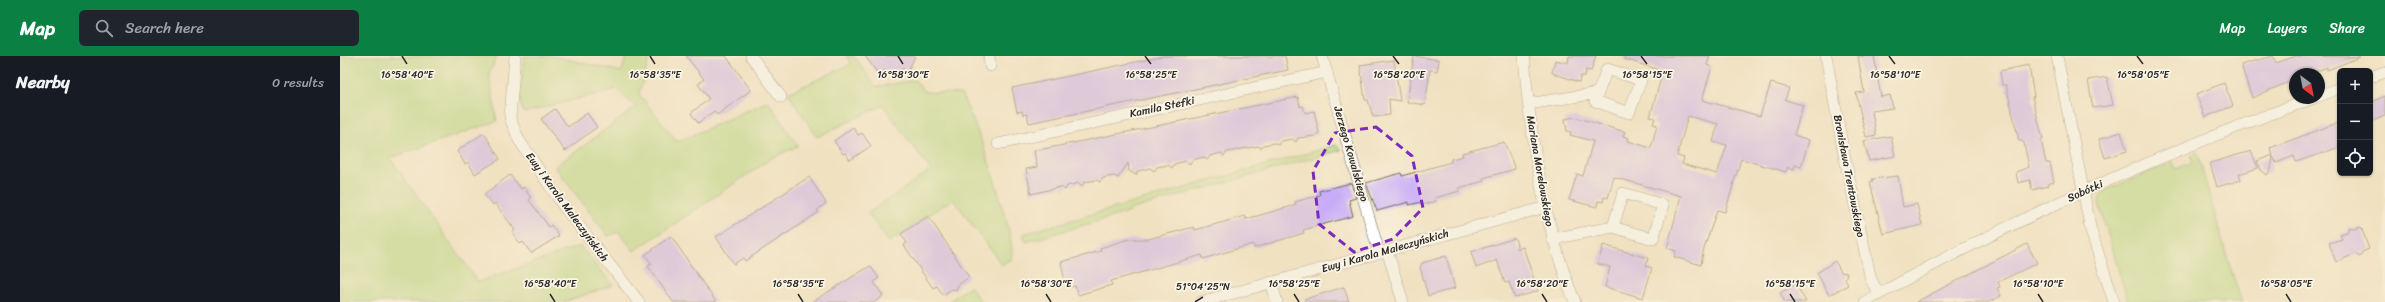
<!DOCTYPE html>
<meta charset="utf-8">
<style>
body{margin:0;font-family:Sriracha,sans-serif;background:#20242c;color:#f1f3f6}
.controls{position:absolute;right:12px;top:12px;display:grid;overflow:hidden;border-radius:6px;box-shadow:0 1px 3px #0004}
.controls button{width:36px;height:36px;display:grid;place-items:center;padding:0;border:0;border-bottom:1px solid #363941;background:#171b24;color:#f1f3f6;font:20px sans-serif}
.compass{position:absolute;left:1949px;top:12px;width:36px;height:36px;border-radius:50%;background:#171b24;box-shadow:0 1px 3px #0004;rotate:148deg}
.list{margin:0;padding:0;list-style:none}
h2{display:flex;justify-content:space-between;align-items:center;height:52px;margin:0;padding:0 16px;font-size:17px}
h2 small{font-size:13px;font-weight:400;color:#9ea1a6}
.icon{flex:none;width:22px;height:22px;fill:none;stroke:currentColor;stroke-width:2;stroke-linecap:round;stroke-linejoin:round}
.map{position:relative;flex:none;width:2045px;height:246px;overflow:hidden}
header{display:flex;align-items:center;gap:24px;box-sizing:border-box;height:56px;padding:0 20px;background:#0b8043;color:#fff}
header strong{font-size:19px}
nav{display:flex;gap:22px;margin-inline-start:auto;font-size:14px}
.search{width:280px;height:36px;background:#20242c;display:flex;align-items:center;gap:10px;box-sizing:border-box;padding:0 14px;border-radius:6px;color:#9ea1a6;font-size:15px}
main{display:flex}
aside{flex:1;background:#171b24}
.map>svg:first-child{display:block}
</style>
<header>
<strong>Map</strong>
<div class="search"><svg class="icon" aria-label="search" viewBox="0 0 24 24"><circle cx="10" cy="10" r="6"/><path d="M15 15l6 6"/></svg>Search here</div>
<nav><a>Map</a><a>Layers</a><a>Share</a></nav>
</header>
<main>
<aside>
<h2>Nearby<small>0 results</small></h2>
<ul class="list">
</ul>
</aside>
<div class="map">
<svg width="2045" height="246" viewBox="0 0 2045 246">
<rect width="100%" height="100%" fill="#fcf5e5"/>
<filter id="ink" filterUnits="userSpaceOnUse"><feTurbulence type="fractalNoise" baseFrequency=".025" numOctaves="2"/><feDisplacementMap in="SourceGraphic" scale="8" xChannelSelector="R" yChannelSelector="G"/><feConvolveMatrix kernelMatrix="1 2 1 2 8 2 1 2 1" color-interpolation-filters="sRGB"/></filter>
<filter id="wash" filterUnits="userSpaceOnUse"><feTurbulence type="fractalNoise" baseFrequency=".012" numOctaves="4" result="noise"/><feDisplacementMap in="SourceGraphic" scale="16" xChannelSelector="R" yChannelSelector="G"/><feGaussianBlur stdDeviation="0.9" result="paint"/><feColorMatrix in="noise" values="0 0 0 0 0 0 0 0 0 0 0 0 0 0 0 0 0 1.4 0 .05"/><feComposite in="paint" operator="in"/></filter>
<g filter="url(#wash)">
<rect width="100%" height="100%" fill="#f0e1c1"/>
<!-- green -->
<g fill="#b4d882" stroke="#708256">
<path d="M0,0H157L149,18L157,65L50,102L138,226L240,190L273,229L224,246H0Z"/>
<path d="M184,0H213L282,16L286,0H310L299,38L337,86L428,45L458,90L432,102L294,195L279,176L268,180L215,111L296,51L276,33L183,57L180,44Z"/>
<path d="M506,0H514L536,31L575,24L585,36L621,38C639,75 653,114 663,154C668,171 673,186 672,203L662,209L613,143L549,186L528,157L591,114L543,49L477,81L448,37L511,8Z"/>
<path d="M996,89L1001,94L789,154V156L686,186L683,178Z"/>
<path d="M1857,96L1890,211L1902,246H1788L1759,148L1760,140L1764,135L1833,106L1836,113L1853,106L1850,99Z"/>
<path d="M630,230L641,246H608Z"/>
</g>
<g id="blocks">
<!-- building -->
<g fill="#c7acf7" fill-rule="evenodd">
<path d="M346,0H386L411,34L377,59L374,55L358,67L351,57L369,43L358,28L364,23Z"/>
<path d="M525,0H575L569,13L565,12L557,15L555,19L545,14L539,19Z"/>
<path d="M824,0H945L948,14L689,67L687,58L683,59L682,55L677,56L672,32Z"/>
<path d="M1074,0L1099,4L1097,15L1090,14L1085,49L1067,46Z"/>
<path d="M1229,0H1256L1251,15L1246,14L1245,20H1241L1239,26L1212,17L1215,4L1228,7Z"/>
<path d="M1285,0H1370L1367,9L1372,11L1362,44L1420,60L1431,27L1449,32L1445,44L1463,49L1454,79L1469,84L1461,111L1455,109L1454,113L1448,111L1446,116L1401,103L1385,156L1377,154L1363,196L1361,209L1334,201L1336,195L1327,192L1341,140L1274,121L1268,142L1264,141L1263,146L1258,145L1257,151L1229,144L1237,118L1243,120L1253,85L1230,79L1231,76L1227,75L1225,63L1235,61L1285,76L1283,80L1289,82L1288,85L1311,92L1317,69L1313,68L1315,62L1310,61L1323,15L1284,3ZM1348,60L1378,68L1373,86L1387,89L1377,118L1342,108L1344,102L1337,100Z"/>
<path d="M1518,0H1534L1541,41L1550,39L1553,52L1532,55L1536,79L1526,81L1516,37L1524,36Z"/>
<path d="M1933,0L1936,7L1956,0L2020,1L1987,14V11L1969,18H1955V23L1912,42L1901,9Z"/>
<path d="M1054,4L1060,45L1049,43L1050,59L1033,61L1028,44H1025L1020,9Z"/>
<path d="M1689,9L1694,41H1692L1703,83L1701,84L1706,107H1710L1714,126L1707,128L1708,130L1692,134L1690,124L1678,127L1676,116L1689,111L1684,87L1682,85H1679L1666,29H1662L1660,15Z"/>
<path d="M1767,21L1773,49L1753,52L1748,24Z"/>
<path d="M1884,27L1893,50L1865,61L1856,38Z"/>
<path d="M2045,40V60L2030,66V47Z"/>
<path d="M958,41L960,51L963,50L965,57L974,55L979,77L975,80L958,82L956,86L952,83L941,85L938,89L934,87L923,89L921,92L918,90L887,96L884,100L881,97L870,100L867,104L864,101L852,104L850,108L846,105L834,108L832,112L828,109L817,111L814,115L810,112L798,115L796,119L789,115L788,107L778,122L774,120L763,122L760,126L757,124L745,126L742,130L739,127L727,130L725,134L721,131L691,138L686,113L697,111L694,95Z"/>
<path d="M215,53L228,71L247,57L257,71L225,95L201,63Z"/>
<path d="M2000,66V91L1956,106L1954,100L1936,107L1933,100L1931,113L1927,119L1921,114L1917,105L1933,99L1930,92Z"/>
<path d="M513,71L518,79L522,77L531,90L510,104L505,97L503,98L494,85Z"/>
<path d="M1781,76L1787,95L1765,102L1759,83Z"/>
<path d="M144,77L160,103L135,118L128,106L125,108L117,95Z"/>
<path d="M1551,80L1555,100L1529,105L1524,85Z"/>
<path d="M1164,86L1175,113L1143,122L1144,125L1119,132L1120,135L1095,142L1096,145L1082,149V146L1069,149V146L1037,155L1026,127L1061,117L1062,120L1111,106V103L1123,100L1122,97Z"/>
<path d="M1911,95L1918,112L1899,118L1901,124L1877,131L1870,107Z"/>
<path d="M170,119L181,133L184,131L191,142L189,144L209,171L211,169L219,180L191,197L183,186L180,188L172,176L175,174L155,147L153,149L144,138Z"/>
<path d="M1558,120L1563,151L1577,148L1582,169L1543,178L1530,126L1533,125L1532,123Z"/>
<path d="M469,121L486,147L477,154L479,156L405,205L403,202L394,208L376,181Z"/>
<path d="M1011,127L1016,142L1009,144L1013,160L963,174L964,177L914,192L913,188L863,203L862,199L824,210L771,225L772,229L738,239L735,230L731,231L729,227L727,228L724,221L721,206L761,195L760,192L789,183H808L854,171L855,174L905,160L906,163L956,149L955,146L980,139L979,135Z"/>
<path d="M588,160L629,221L618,229L616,234L612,233L603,239L597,230L593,232L584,219L564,189L567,187L561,178Z"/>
<path d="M2009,171L2014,173L2021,171L2029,193L2022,196L2020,201L2015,198L1996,206L1989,187L2002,183L2000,178L2007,176Z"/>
<path d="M331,180L352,211L376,246H333L308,210L312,208L305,199Z"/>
<path d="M1175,182L1178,193L1183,191L1198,235L1175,242L1169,226L1165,227L1157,204L1136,212L1131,196Z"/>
<path d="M1687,188L1697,207L1658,226L1660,231L1657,232L1661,240L1649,246H1576Z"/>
<path d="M1263,189L1308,202L1306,210L1312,212L1303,242L1265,231L1270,211L1258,208Z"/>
<path d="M1106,200L1115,232L1088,240L1080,211L1082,207Z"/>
<path d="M1495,205L1501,216L1507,217L1505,223L1508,229L1489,239L1477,217Z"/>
<path d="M530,210L539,222L534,226L543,240L535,246H472Z"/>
<path d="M1456,228L1466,246H1445L1440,237Z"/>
<path d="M1004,231L1009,246H965V243Z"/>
</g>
</g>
</g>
<g filter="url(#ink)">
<use href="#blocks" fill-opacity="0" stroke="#706b60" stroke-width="1"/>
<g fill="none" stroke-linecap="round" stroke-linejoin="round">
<defs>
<g id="street">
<path d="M175,0L170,62L179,84L222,148L299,246"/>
<path d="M411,0L441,41"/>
<path d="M649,0L650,10"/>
<path d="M982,0L1039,196"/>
<path d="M1184,0C1190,81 1204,171 1235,246"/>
<path d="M1486,0L1503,93L1531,224L1539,238"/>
<path d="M1717,0L1751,175L1774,246"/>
<path d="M2030,21L2045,16"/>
<path d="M1979,40L2000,32"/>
<path d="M1188,48L1258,37L1255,45L1289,57L1301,24L1267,13L1258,37"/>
<path d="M658,88L987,16"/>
<path d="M1212,183L1273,171L1313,183L1323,149L1283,137L1273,171"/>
<path d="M1047,194L1063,246"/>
<path d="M931,226L937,246"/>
<path d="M861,246L1206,151"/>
<path d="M1525,246C1668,165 1820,98 1974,42"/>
</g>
</defs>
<!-- street casing -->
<use href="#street" stroke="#706b60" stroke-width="12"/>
<!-- street -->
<use href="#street" stroke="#fff" stroke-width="11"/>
</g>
</g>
<!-- marked area -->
<path d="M0 0H2045V246H0ZM1036,71L1072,100L1083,152L1053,183L1014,196L979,168L973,115L995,77Z" fill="#f0e1c1" fill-opacity=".55" fill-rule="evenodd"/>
<path fill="none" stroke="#7b2cbf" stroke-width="3" stroke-dasharray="8 5" stroke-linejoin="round" d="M1036,71L1072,100L1083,152L1053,183L1014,196L979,168L973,115L995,77Z"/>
<!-- ticks -->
<path fill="none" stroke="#2b2b2b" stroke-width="1.5" d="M62,0L67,8M310,0L315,8M558,0L563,8M805,0L811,8M1053,0L1059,8M1301,0L1307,8M1549,0L1555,8M1797,0L1803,8M210,238L215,246M458,238L463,246M706,238L711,246M954,238L959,246M1202,238L1207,246M1450,238L1455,246M1698,238L1703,246M1946,238L1951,246M855,246L863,241"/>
<g text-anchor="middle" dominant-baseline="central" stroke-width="3.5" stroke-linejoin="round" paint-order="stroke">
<!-- street labels -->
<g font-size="11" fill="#2b2b2b" stroke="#fcf5e5">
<text transform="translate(822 51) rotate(-12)">Kamila Stefki</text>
<text transform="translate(1011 98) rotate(74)">Jerzego Kowalskiego</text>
<text transform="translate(1200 115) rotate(80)">Mariana Morelowskiego</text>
<text transform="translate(1509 120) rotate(79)">Bronisława Trentowskiego</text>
<text transform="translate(1745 135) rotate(-24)">Sobótki</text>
<text transform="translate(227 151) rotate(54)">Ewy i Karola Maleczyńskich</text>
<text transform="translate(1045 195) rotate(-16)">Ewy i Karola Maleczyńskich</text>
</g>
</g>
<g font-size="10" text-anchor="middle" fill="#2b2b2b" stroke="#fcf5e5" stroke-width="3.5" stroke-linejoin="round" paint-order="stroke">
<text x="1307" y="22">16°58'15"E</text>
<text x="67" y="22">16°58'40"E</text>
<text x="315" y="22">16°58'35"E</text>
<text x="563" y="22">16°58'30"E</text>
<text x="811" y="22">16°58'25"E</text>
<text x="1059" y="22">16°58'20"E</text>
<text x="1555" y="22">16°58'10"E</text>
<text x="1803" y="22">16°58'05"E</text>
<text x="210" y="231">16°58'40"E</text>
<text x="458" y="231">16°58'35"E</text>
<text x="706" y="231">16°58'30"E</text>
<text x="954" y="231">16°58'25"E</text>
<text x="1202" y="231">16°58'20"E</text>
<text x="1450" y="231">16°58'15"E</text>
<text x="1698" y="231">16°58'10"E</text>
<text x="1946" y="231">16°58'05"E</text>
<text x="863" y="234">51°04'25"N</text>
</g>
</svg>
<div class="controls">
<button>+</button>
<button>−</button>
<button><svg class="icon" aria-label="locate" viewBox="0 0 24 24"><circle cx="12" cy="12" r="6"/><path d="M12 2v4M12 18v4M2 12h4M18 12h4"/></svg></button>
</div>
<svg class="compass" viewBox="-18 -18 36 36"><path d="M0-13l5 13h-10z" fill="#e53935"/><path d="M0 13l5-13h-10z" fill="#9ea1a6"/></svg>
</div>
</main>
